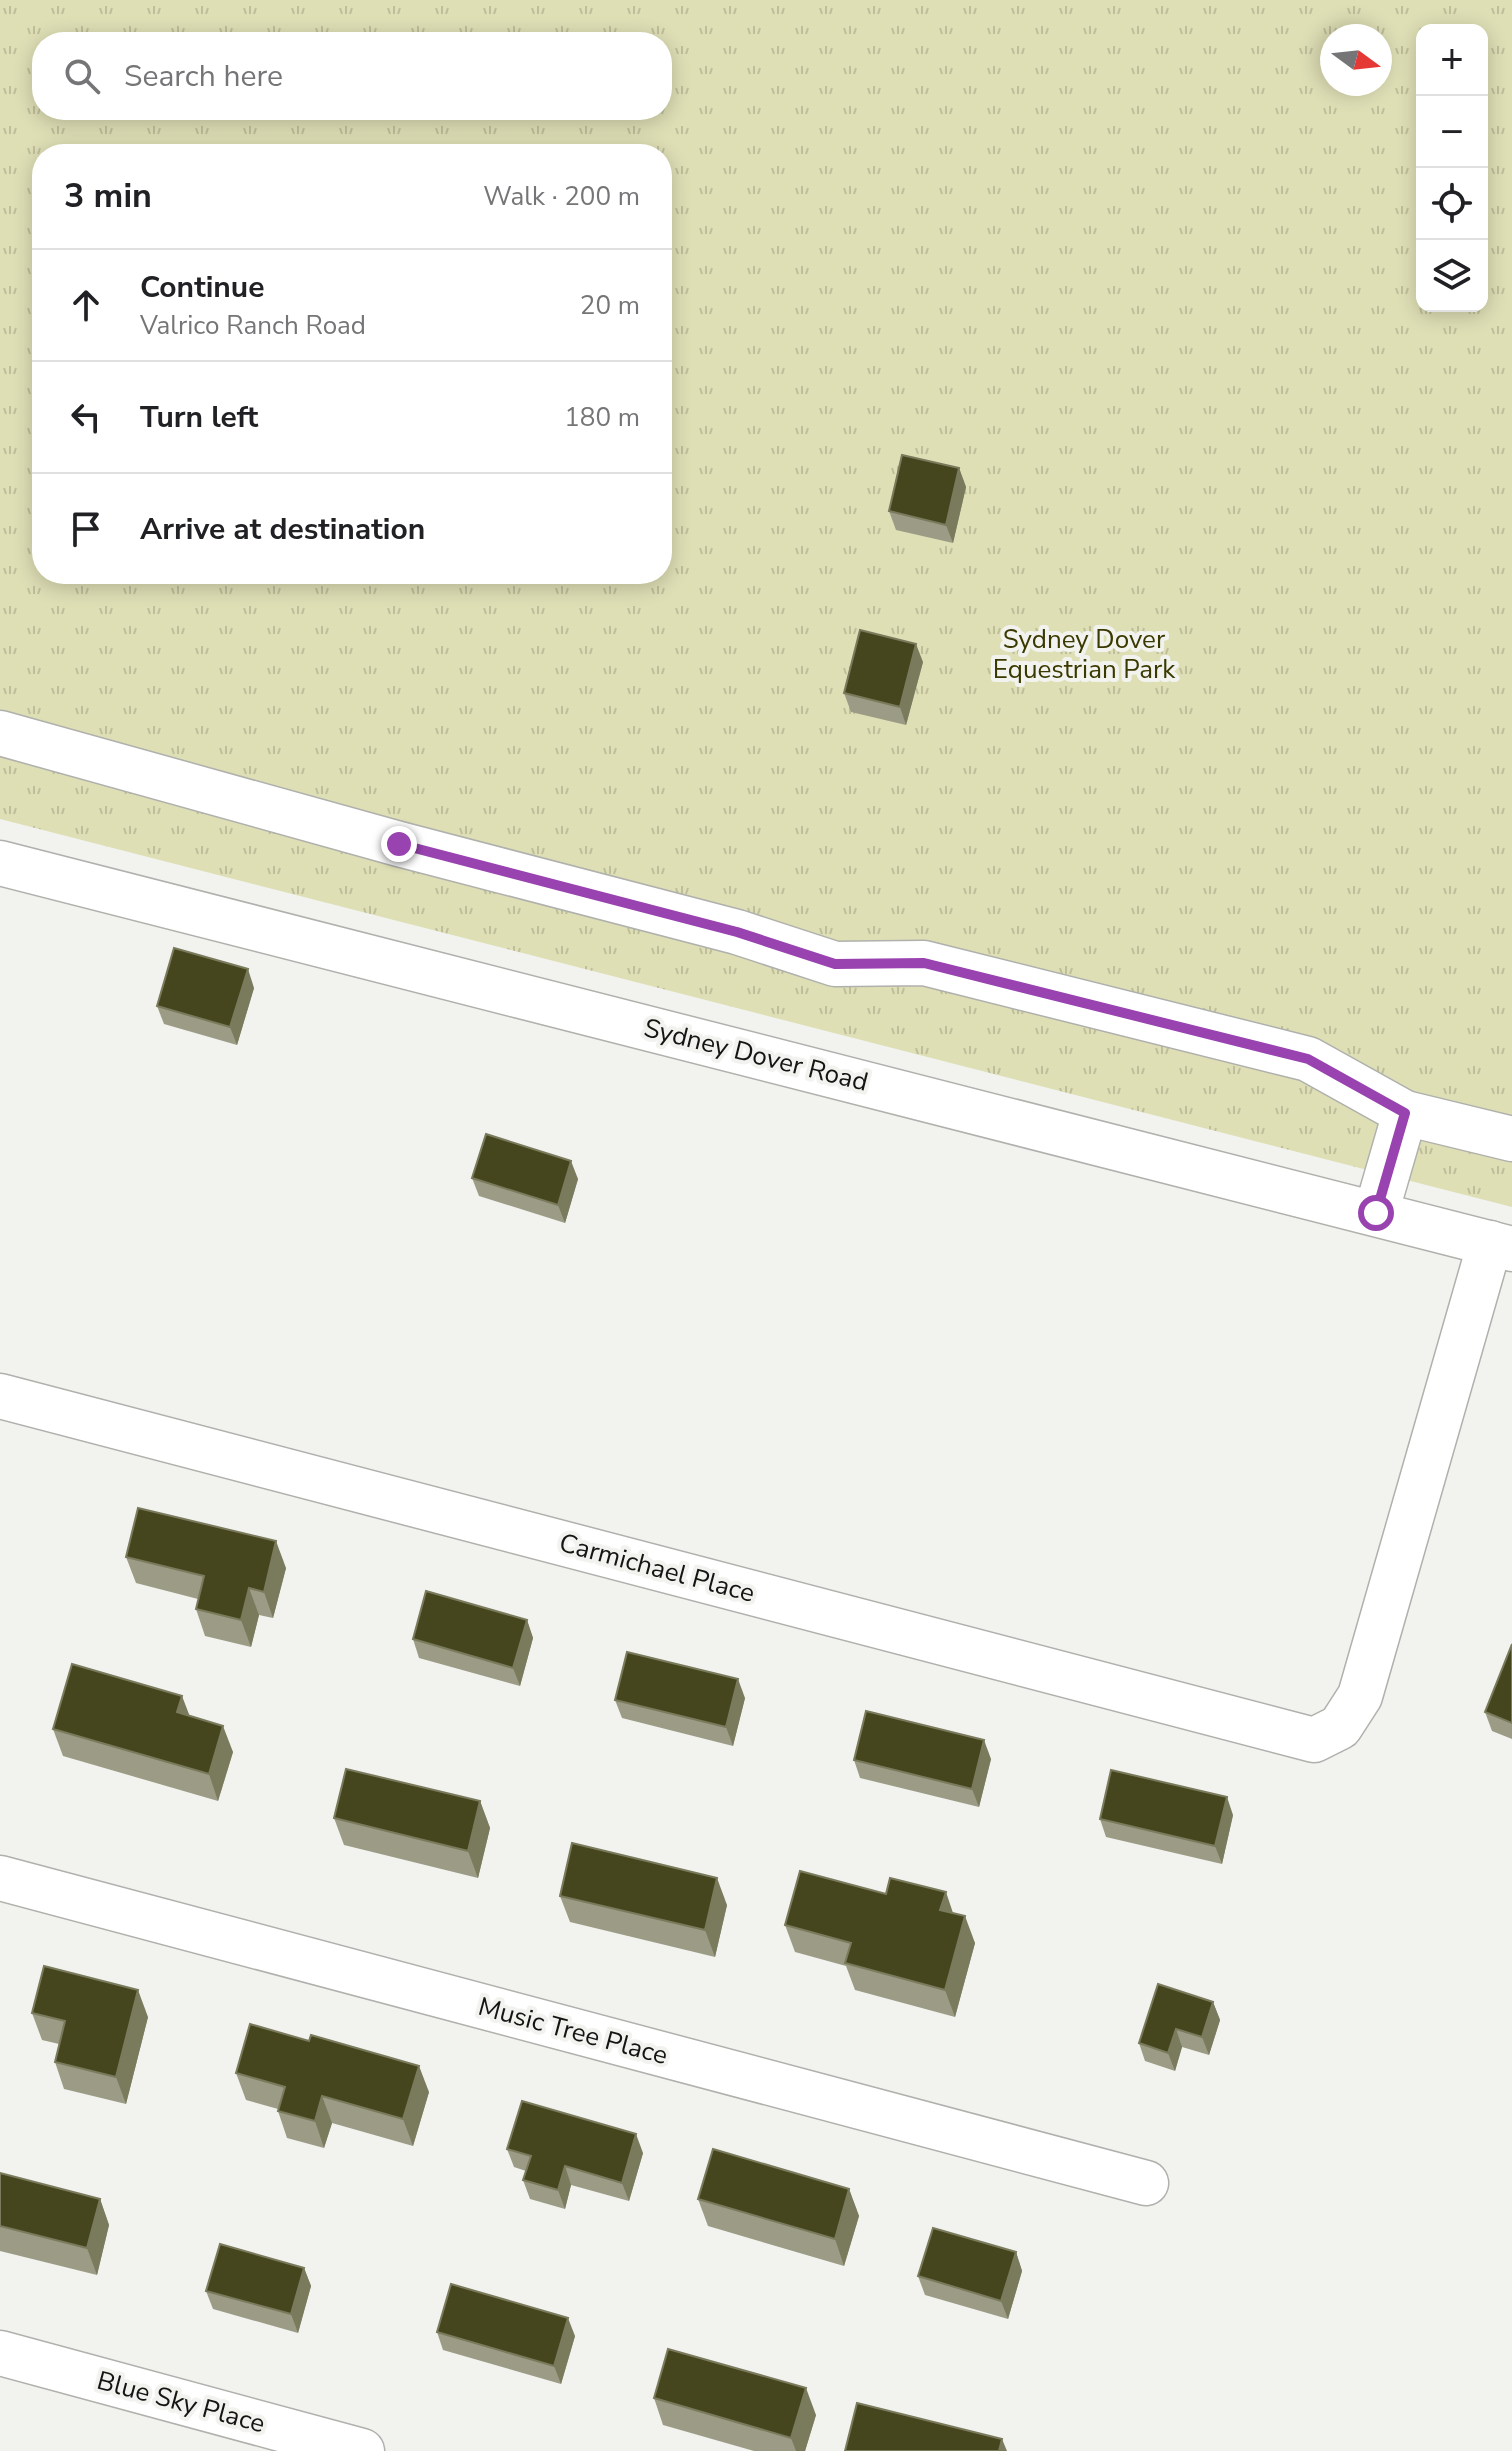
<!DOCTYPE html>
<meta charset="utf-8">
<style>
body{margin:0;font-family:"Nunito Sans",sans-serif;background:#f6f6f6;color:#202124}
.controls{position:absolute;right:24px;top:24px;display:grid;overflow:hidden;border-radius:16px;box-shadow:0 4px 20px #0003}
.controls button{width:72px;height:72px;display:grid;place-items:center;padding:0;border:0;border-bottom:2px solid #e0e0e0;background:#fff;color:#202124;font:40px sans-serif}
.compass{position:absolute;left:1320px;top:24px;width:72px;height:72px;border-radius:50%;background:#fff;box-shadow:0 4px 20px #0003;rotate:105deg}
.stop{position:absolute;width:24px;height:24px;margin:-18px;border:6px solid #9943b0;border-radius:50%;background:#fff}
.stop.end{background:#9943b0;border-color:#fff;box-shadow:0 2px 8px #0008}
.list{margin:0;padding:0;list-style:none}
h2{display:flex;justify-content:space-between;align-items:center;height:104px;margin:0;padding:0 32px;font-size:34px}
h2 small{font-size:26px;font-weight:400;color:#757577}
.list li{display:grid;grid-template-columns:52px 1fr auto;gap:24px;align-items:center;box-sizing:border-box;height:112px;padding:0 32px;border-top:2px solid #e0e0e0}
.list b{display:block;font-size:30px;white-space:nowrap}
.list p{margin:0;font-size:26px;white-space:nowrap;color:#757577}
.list em{font-size:26px;font-style:normal;color:#757577}
.icon{flex:none;width:44px;height:44px;fill:none;stroke:currentColor;stroke-width:2;stroke-linecap:round;stroke-linejoin:round}
.map{position:relative;flex:none;width:1512px;height:2451px;overflow:hidden}
.search{position:absolute;background:#fff;box-shadow:0 4px 20px #0003;left:32px;top:32px;width:640px;height:88px;display:flex;align-items:center;gap:20px;box-sizing:border-box;padding:0 28px;border-radius:32px;color:#757577;font-size:30px}
.panel{position:absolute;background:#fff;box-shadow:0 4px 20px #0003;left:32px;top:144px;width:640px;height:440px;border-radius:32px}
.map>svg:first-child{display:block}
</style>
<div class="map">
<svg width="1512" height="2451" viewBox="0 0 1512 2451">
<defs>
<pattern id="park-tufts" width="24" height="20" patternUnits="userSpaceOnUse" patternTransform="scale(2)"><rect width="24" height="20" fill="#dedfb5"/><path d="M3 7l-1-3M5 7V3M7 7l1-3M15 17l-1-3M17 17v-4M19 17l1-3" fill="none" stroke="#bebe9b"/></pattern>
</defs>
<rect width="100%" height="100%" fill="#f2f3ef"/>
<!-- park -->
<path fill="url(#park-tufts)" fill-rule="evenodd" d="M0,0H1512V1207L0,819ZM1422,30H1482V306H1422ZM1332,36H1380V84H1332ZM42,42H662V110H42ZM42,154H662V574H42Z"/>
<g fill="none" stroke-linecap="round" stroke-linejoin="round">
<defs>
<g id="minor">
<path d="M0,733L399,844L737,932L835,964L924,963L1308,1059L1405,1113"/>
<path d="M0,863L1512,1249"/>
<path d="M1376,1213L1405,1113L1512,1139"/>
<path d="M0,1396L1314,1740L1340,1727L1360,1696L1490,1243"/>
<path d="M0,1878L1146,2183"/>
<path d="M0,2353L362,2451"/>
</g>
</defs>
<!-- minor casing -->
<use href="#minor" stroke="#b0b0ad" stroke-width="47"/>
<!-- minor -->
<use href="#minor" stroke="#fff" stroke-width="44"/>
</g>
<!-- wall -->
<g fill="#9c9c86">
<path d="M959,468L966,487L953,543L896,530L889,511Z"/>
<path d="M923,662L906,725L851,712L844,693Z"/>
<path d="M254,988L237,1045L164,1024L157,1006Z"/>
<path d="M472,1178L578,1179L565,1223L479,1196Z"/>
<path d="M126,1557L286,1568L273,1618L259,1615L251,1647L205,1636L196,1609L198,1599L136,1583Z"/>
<path d="M527,1620L533,1638L520,1686L419,1658L413,1639Z"/>
<path d="M1512,1644V1739L1492,1731L1485,1712Z"/>
<path d="M745,1698L733,1746L622,1718L615,1700Z"/>
<path d="M189,1716L233,1752L218,1801L63,1756L53,1729Z"/>
<path d="M991,1759L979,1807L860,1778L854,1760Z"/>
<path d="M480,1801L490,1828L478,1878L344,1845L334,1818Z"/>
<path d="M1233,1815L1222,1864L1106,1837L1100,1819Z"/>
<path d="M560,1896L727,1905L715,1957L570,1922Z"/>
<path d="M953,1913L975,1943L955,2017L855,1990L846,1966L795,1952L785,1925Z"/>
<path d="M1213,2002L1220,2020L1209,2055L1182,2047L1175,2071L1145,2061L1139,2043Z"/>
<path d="M32,2013L148,2017L126,2104L64,2089L55,2062L59,2044L42,2040Z"/>
<path d="M236,2073L429,2092L413,2146L332,2123L324,2148L287,2138L278,2111V2109L246,2100Z"/>
<path d="M507,2149L643,2153L629,2201L571,2185L565,2209L530,2199L523,2180L526,2171L514,2167Z"/>
<path d="M0,2173L100,2199L109,2225L97,2275L0,2251Z"/>
<path d="M849,2189L859,2216L844,2266L708,2226L698,2199Z"/>
<path d="M1016,2252L1022,2271L1008,2319L925,2295L918,2276Z"/>
<path d="M304,2268L311,2286L298,2333L213,2309L206,2291Z"/>
<path d="M437,2332L575,2336L561,2384L443,2350Z"/>
<path d="M654,2398L816,2415L805,2451H754L663,2425Z"/>
</g>
<!-- shaded-wall -->
<g fill="#7a7a5d">
<path d="M959,468L966,487L953,543L946,525Z"/>
<path d="M916,644L923,662L906,725L900,707Z"/>
<path d="M248,969L254,988L237,1045L230,1027Z"/>
<path d="M571,1161L578,1179L565,1223L558,1205Z"/>
<path d="M276,1541L286,1568L273,1618L264,1592Z"/>
<path d="M249,1588L259,1615L251,1647L241,1620Z"/>
<path d="M527,1620L533,1638L520,1686L513,1668Z"/>
<path d="M738,1679L745,1698L733,1746L726,1727Z"/>
<path d="M182,1696L192,1722L177,1712Z"/>
<path d="M223,1726L233,1752L218,1801L209,1774Z"/>
<path d="M984,1740L991,1759L979,1807L972,1789Z"/>
<path d="M1227,1797L1233,1815L1222,1864L1215,1846Z"/>
<path d="M480,1801L490,1828L478,1878L468,1851Z"/>
<path d="M717,1878L727,1905L715,1957L705,1930Z"/>
<path d="M946,1892L955,1919L940,1910Z"/>
<path d="M965,1916L975,1943L955,2017L945,1990Z"/>
<path d="M138,1990L148,2017L126,2104L116,2077Z"/>
<path d="M1213,2002L1220,2020L1209,2055L1202,2037Z"/>
<path d="M1176,2029L1182,2047L1175,2071L1168,2053Z"/>
<path d="M419,2066L429,2092L413,2146L403,2119Z"/>
<path d="M322,2096L332,2123L324,2148L315,2121Z"/>
<path d="M636,2134L643,2153L629,2201L622,2183Z"/>
<path d="M565,2166L571,2185L565,2209L558,2190Z"/>
<path d="M849,2189L859,2216L844,2266L835,2239Z"/>
<path d="M100,2199L109,2225L97,2275L87,2248Z"/>
<path d="M1016,2252L1022,2271L1008,2319L1001,2301Z"/>
<path d="M304,2268L311,2286L298,2333L291,2314Z"/>
<path d="M568,2318L575,2336L561,2384L554,2366Z"/>
<path d="M806,2388L816,2415L805,2451H796L791,2438Z"/>
<path d="M1002,2439L1007,2451H999Z"/>
</g>
<!-- building -->
<g fill="#46461e" stroke="#7a7a5d" stroke-width="2">
<path d="M902,455L959,468L946,525L889,511Z"/>
<path d="M860,630L916,644L900,707L844,693Z"/>
<path d="M174,948L248,969L230,1027L157,1006Z"/>
<path d="M486,1134L571,1161L558,1205L472,1178Z"/>
<path d="M138,1508L276,1541L264,1592L249,1588L241,1620L196,1609L204,1576L126,1557Z"/>
<path d="M426,1591L527,1620L513,1668L413,1639Z"/>
<path d="M1512,1644V1723L1485,1712Z"/>
<path d="M627,1652L738,1679L726,1727L615,1700Z"/>
<path d="M72,1664L182,1696L177,1712L223,1726L209,1774L53,1729Z"/>
<path d="M866,1711L984,1740L972,1789L854,1760Z"/>
<path d="M346,1769L480,1801L468,1851L334,1818Z"/>
<path d="M1111,1770L1227,1797L1215,1846L1100,1819Z"/>
<path d="M572,1843L717,1878L705,1930L560,1896Z"/>
<path d="M800,1871L886,1894L890,1878L946,1892L940,1910L965,1916L945,1990L845,1963L851,1943L785,1925Z"/>
<path d="M44,1966L138,1990L116,2077L55,2062L65,2021L32,2013Z"/>
<path d="M1158,1984L1213,2002L1202,2037L1176,2029L1168,2053L1139,2043Z"/>
<path d="M250,2024L309,2041L311,2035L419,2066L403,2119L322,2096L315,2121L278,2111L285,2087L236,2073Z"/>
<path d="M522,2101L636,2134L622,2183L565,2166L558,2190L523,2180L531,2156L507,2149Z"/>
<path d="M713,2149L849,2189L835,2239L698,2199Z"/>
<path d="M0,2173L100,2199L87,2248L0,2226Z"/>
<path d="M933,2228L1016,2252L1001,2301L918,2276Z"/>
<path d="M220,2244L304,2268L291,2314L206,2291Z"/>
<path d="M451,2284L568,2318L554,2366L437,2332Z"/>
<path d="M668,2349L806,2388L791,2438L654,2398Z"/>
<path d="M857,2403L1002,2439L999,2451H845Z"/>
</g>
<g fill="none" stroke-linecap="round" stroke-linejoin="round">
<!-- route -->
<path stroke="#9943b0" stroke-width="10" d="M399,844L737,932L835,964L924,963L1308,1059L1405,1113L1376,1213"/>
</g>
<g text-anchor="middle" dominant-baseline="central" stroke-width="8" stroke-linejoin="round" paint-order="stroke">
<!-- park labels -->
<g font-size="26" fill="#3a3901" stroke="#f2f3ef">
<text x="1084" y="639">Sydney Dover<tspan x="1084" dy="30">Equestrian Park</tspan></text>
</g>
<!-- street labels -->
<g font-size="26" fill="#141413" stroke="#f2f3ef">
<text transform="translate(756 1055) rotate(14)">Sydney Dover Road</text>
<text transform="translate(657 1568) rotate(15)">Carmichael Place</text>
<text transform="translate(573 2031) rotate(15)">Music Tree Place</text>
<text transform="translate(181 2402) rotate(15)">Blue Sky Place</text>
</g>
</g>
</svg>
<div class="controls">
<button>+</button>
<button>−</button>
<button><svg class="icon" aria-label="locate" viewBox="0 0 24 24"><circle cx="12" cy="12" r="6"/><path d="M12 2v4M12 18v4M2 12h4M18 12h4"/></svg></button>
<button><svg class="icon" aria-label="layers" viewBox="0 0 24 24"><path d="M12 4l9 5-9 5-9-5zM3 14l9 5 9-5"/></svg></button>
</div>
<svg class="compass" viewBox="-18 -18 36 36"><path d="M0-13l5 13h-10z" fill="#e53935"/><path d="M0 13l5-13h-10z" fill="#757577"/></svg>
<div class="stop" style="left:1376px;top:1213px"></div>
<div class="stop end" style="left:399px;top:844px"></div>
<div class="search"><svg class="icon" aria-label="search" viewBox="0 0 24 24"><circle cx="10" cy="10" r="6"/><path d="M15 15l6 6"/></svg>Search here</div>
<section class="panel">
<h2>3 min<small>Walk · 200 m</small></h2>
<ul class="list">
<li><svg class="icon" aria-label="ahead" viewBox="0 0 24 24"><path d="M12 20V5M6 11l6-6 6 6"/></svg><div><b>Continue</b><p>Valrico Ranch Road</p></div><em>20 m</em></li>
<li><svg class="icon" aria-label="left" viewBox="0 0 24 24"><path d="M17 20v-9H6M10 6l-5 5 5 5"/></svg><div><b>Turn left</b></div><em>180 m</em></li>
<li><svg class="icon" aria-label="arrive" viewBox="0 0 24 24"><path d="M6 21V4h12l-3 4 3 4H6"/></svg><div><b>Arrive at destination</b></div></li>
</ul>
</section>
</div>
